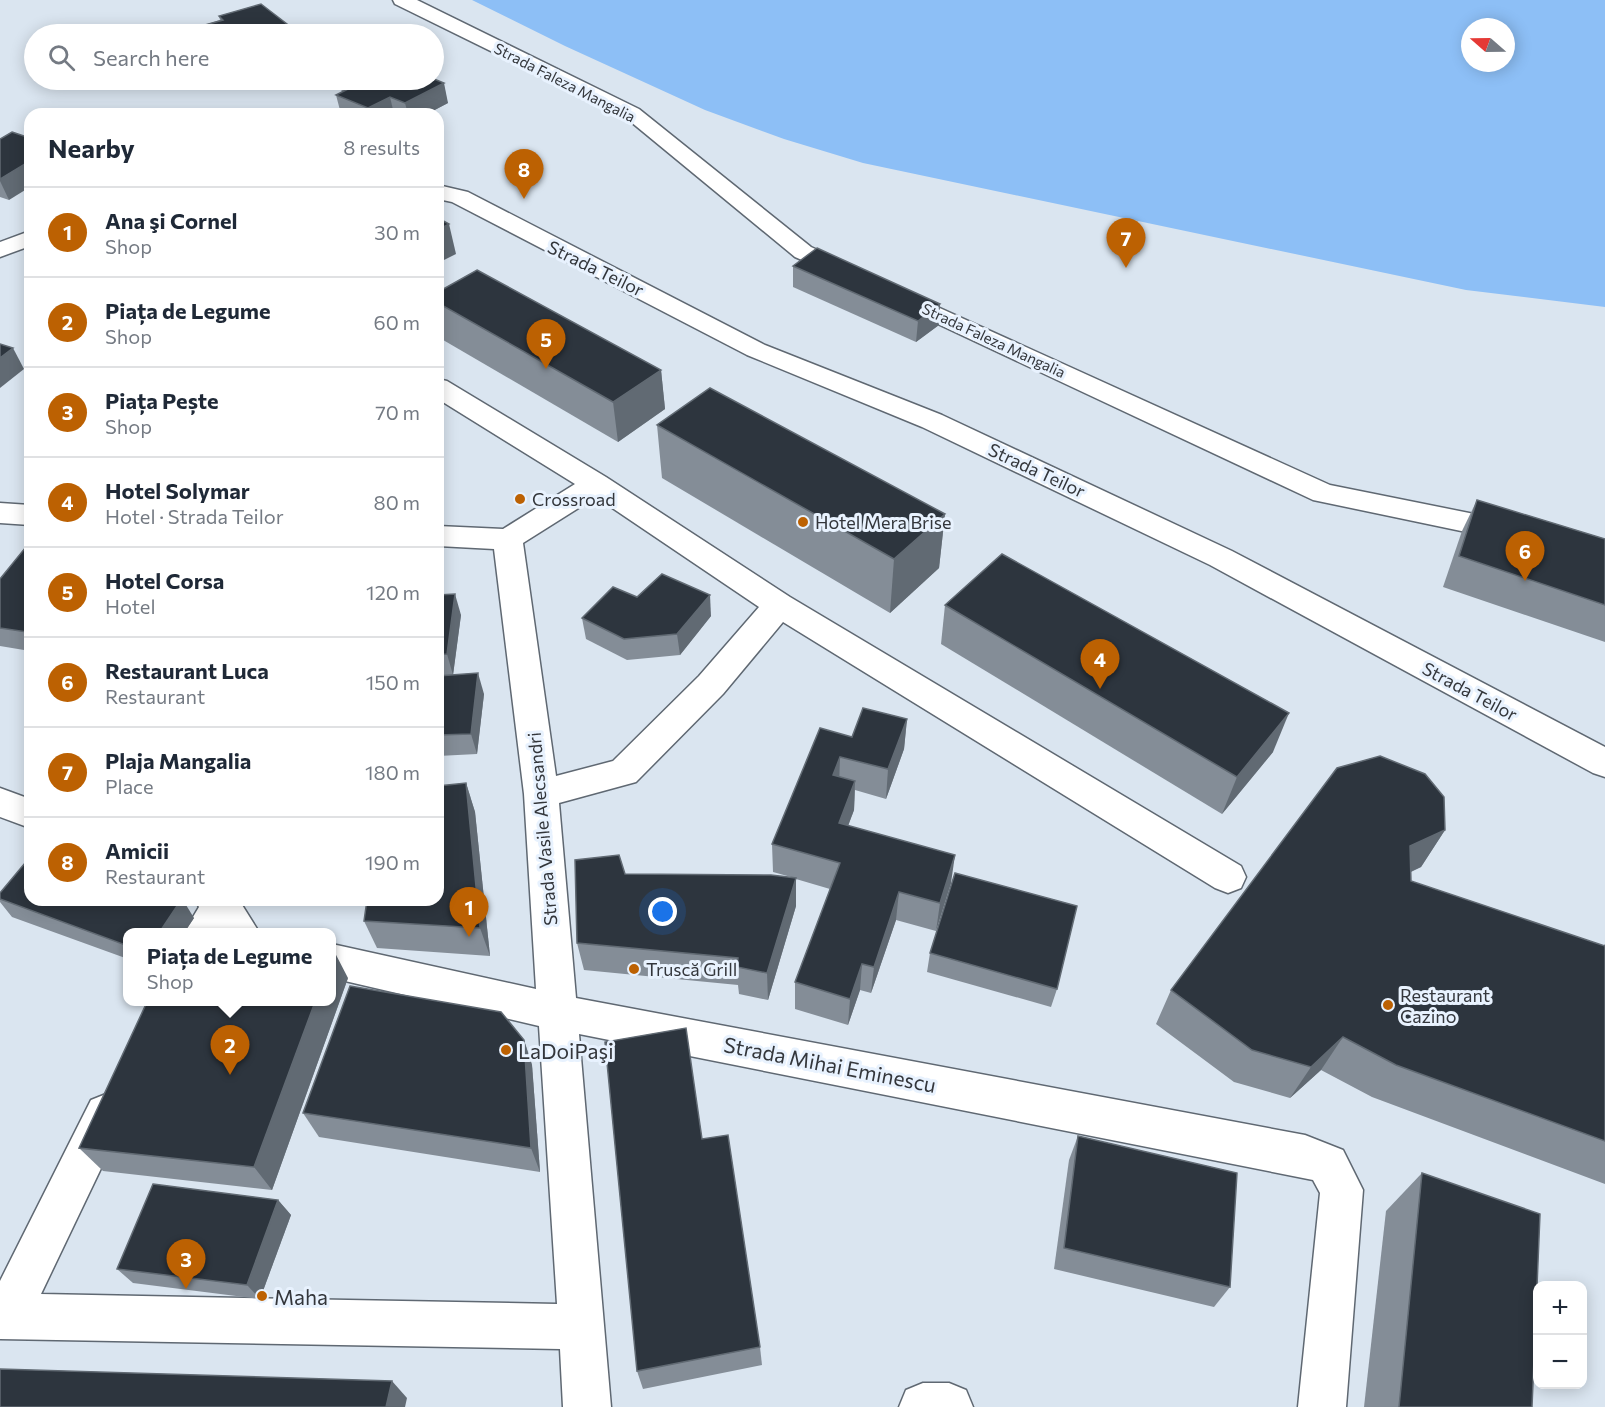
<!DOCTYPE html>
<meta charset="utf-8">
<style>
body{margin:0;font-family:Commissioner,sans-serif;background:#f6f6f7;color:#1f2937}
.controls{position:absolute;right:18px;bottom:18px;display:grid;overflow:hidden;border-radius:12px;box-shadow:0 3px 15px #0003}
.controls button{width:54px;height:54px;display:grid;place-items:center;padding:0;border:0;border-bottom:2px solid #e0e1e3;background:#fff;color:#1f2937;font:30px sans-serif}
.compass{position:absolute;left:1461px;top:18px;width:54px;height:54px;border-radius:50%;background:#fff;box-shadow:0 3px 15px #0003;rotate:290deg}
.you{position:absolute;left:663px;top:912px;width:21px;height:21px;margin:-15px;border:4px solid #fff;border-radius:50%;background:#1a73e8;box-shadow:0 0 0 9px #1a73e833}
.badge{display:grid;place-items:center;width:39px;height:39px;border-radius:50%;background:#bc6102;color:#fff;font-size:20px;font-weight:700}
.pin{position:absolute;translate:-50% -50px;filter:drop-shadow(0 2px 3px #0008)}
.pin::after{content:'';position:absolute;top:32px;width:21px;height:18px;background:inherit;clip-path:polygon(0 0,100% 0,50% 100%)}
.popup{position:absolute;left:123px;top:928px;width:213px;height:78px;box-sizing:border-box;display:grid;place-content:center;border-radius:12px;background:#fff;filter:drop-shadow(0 2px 4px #0005);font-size:20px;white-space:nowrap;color:#747a83}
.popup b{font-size:22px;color:#1f2937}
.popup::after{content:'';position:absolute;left:50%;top:100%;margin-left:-12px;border:12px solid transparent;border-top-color:#fff}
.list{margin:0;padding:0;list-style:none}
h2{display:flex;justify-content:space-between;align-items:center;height:78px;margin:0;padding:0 24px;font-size:26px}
h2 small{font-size:20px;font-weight:400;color:#747a83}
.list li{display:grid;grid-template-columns:39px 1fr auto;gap:18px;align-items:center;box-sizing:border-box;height:90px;padding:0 24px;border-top:2px solid #e0e1e3}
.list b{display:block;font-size:22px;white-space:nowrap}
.list p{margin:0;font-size:20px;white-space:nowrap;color:#747a83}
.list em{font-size:20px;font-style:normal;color:#747a83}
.icon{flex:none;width:33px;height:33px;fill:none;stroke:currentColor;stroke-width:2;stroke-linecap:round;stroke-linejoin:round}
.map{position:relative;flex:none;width:1605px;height:1407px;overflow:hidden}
.search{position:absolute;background:#fff;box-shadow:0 3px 15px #0003;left:24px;top:24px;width:420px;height:66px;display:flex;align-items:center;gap:15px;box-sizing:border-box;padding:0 21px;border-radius:33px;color:#747a83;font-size:22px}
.panel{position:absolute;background:#fff;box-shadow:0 3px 15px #0003;left:24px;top:108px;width:420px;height:798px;border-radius:18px}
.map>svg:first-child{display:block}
</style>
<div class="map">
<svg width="1605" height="1407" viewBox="0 0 1605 1407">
<rect width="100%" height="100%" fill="#dae5f0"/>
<!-- water -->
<path fill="#8dbff6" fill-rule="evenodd" d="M472,0H1605V307L1466,290L863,163L784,139L705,110L565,46ZM1470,27H1506V63H1470Z"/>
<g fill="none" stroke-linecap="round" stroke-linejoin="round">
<defs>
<g id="minor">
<path d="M393,0H417L639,109L811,247L857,268L860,273L857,278L848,280L795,257L625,117L395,4Z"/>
<path d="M438,185L468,192L765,345L942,415L1232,551L1605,747V777L1593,773L1210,565L922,427L747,355L452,202L438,199Z"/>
<path d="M30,231V246L0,257V242Z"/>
<path d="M900,290L1330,485L1509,521L1519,524L1524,531L1519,538L1509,541L1313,500L891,302L888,297L891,292Z"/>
<path d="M438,379L447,381L606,477L790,597L1241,866L1246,877L1241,888L1228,893L1215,888L783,622L723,694L636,782L559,803L576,998L1305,1135L1343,1150L1363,1190L1346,1407H1298L1320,1193L1313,1180L579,1034L611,1407H563L560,1349L0,1339V1281L91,1100L106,1094L121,1100L127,1114L41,1294L557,1304L539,1026L332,978V944L536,989L524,794L494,549L438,546V526L503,529L575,484L438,399ZM596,497L759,607L699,676L613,761L556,776L523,543Z"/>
<path d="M0,503L30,505V525L0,523Z"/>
<path d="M0,788L30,799V828L0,817Z"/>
<path d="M195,900H239L259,932H184L199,907Z"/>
<path d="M923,1383H949L966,1390L973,1407H899L906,1390Z"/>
</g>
</defs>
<!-- minor casing -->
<use href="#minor" stroke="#5f6872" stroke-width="3"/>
<!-- minor -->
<use href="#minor" fill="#fff" fill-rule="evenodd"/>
</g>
<!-- wall -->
<g fill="#848d97">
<path d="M219,16L300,34H204L201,26L220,20Z"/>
<path d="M338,80H434L448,103L427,114H341L336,95L342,92Z"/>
<path d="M0,139L9,200L0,197Z"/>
<path d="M793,266L940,304L939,325L916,342L793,287Z"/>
<path d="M438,292L661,370L665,409L618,442L438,337Z"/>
<path d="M657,425L945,514L939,568L890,613L662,478Z"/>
<path d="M1477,500L1605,539V642L1443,587L1462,531Z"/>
<path d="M30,542V651L0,646V579Z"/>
<path d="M438,595L461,615L453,675L484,694L477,754L438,756Z"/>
<path d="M637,597L711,616L680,655L627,660L586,639L582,618Z"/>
<path d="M945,605L1273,752L1222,814L941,644Z"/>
<path d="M907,719L904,749L886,799L855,790L854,810L848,826L951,883L936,931L896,920L871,993L860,990L848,1025L795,1009V982L830,889L796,879V906L768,1000L739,994L738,985L584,970L577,943L625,874L791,877L773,872L772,844L852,737Z"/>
<path d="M466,783L475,812L490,956L377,948L364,921Z"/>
<path d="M1445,830L1421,867L1411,872V881L1603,946L1605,944V1184L1372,1097L1321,1070L1290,1098L1234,1082L1156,1024L1171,990Z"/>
<path d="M0,893L194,918L184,933H128V959L12,917L0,902Z"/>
<path d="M930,953L1057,989L1051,1007L927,972Z"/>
<path d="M348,978L272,1190L103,1171L79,1148Z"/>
<path d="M524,1040L532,1065L540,1172L319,1137L303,1113Z"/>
<path d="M1078,1136L1230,1287L1214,1307L1054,1269L1069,1160Z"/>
<path d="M702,1139L760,1347L762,1365L643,1389L637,1371Z"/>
<path d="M1422,1173L1532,1407H1364L1386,1211Z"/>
<path d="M278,1200L291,1215L260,1299L133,1283L117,1269Z"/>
</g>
<!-- shaded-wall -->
<g fill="#616a73">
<path d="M237,28L238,34H216Z"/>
<path d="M444,83L448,103L427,114H408L405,103Z"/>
<path d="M390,97L394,114H369L368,108Z"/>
<path d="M30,161V187L9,200L0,181V179Z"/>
<path d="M449,224L456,254L438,263V230Z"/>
<path d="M940,304L939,325L916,342L918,321Z"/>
<path d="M13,348L24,369L0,388V358Z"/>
<path d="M661,370L665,409L618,442L613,402Z"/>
<path d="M945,514L939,568L890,613L894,559Z"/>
<path d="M455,594L461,615L453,675L447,654Z"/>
<path d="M710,595L711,616L680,655L677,634Z"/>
<path d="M30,627V637L27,632Z"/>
<path d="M478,673L484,694L477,754L471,734Z"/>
<path d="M1289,713L1273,752L1222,814L1237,777Z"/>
<path d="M907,719L904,749L886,799L888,769Z"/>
<path d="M840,757L839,786L833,775Z"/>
<path d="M855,781L854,810L838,852L839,823Z"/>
<path d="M466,783L475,812L490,956L480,928Z"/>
<path d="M1445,830L1421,867L1388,882L1410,846Z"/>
<path d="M955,855L951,883L936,931L940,903Z"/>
<path d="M796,878V906L768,1000L767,973Z"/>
<path d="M899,892L896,920L871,993L874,967Z"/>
<path d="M181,900H183L194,918L184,933H159Z"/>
<path d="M334,951L348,978L272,1190L254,1167L315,1002H332V957Z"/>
<path d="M862,964L860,990L848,1025L850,999Z"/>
<path d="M1343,1037L1321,1070L1290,1098L1311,1067Z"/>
<path d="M524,1040L532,1065L540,1172L531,1148Z"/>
<path d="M278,1200L291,1215L260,1299L247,1285Z"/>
<path d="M392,1381L407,1398L405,1407H386Z"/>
</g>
<!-- building -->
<g fill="#2d353e" stroke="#616a73" stroke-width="1.5">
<path d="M261,4L300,34H244L237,28L216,34H211L201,26L223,20L219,16Z"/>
<path d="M434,79L444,83L405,103L390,97L368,108L336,95L356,85L342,80Z"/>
<path d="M12,132L30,138V161L0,179V139Z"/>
<path d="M438,218L449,224L438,230Z"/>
<path d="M817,248L940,304L918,321L793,266Z"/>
<path d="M477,270L661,370L613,402L438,303V292Z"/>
<path d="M0,344L13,348L0,358Z"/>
<path d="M710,388L945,514L894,559L657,425Z"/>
<path d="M1477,500L1605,539V605L1459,556Z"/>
<path d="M30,542V627L27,632L0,628V579Z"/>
<path d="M1002,554L1289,713L1237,777L945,605Z"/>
<path d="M662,574L710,595L677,634L624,639L582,618L613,587L637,597Z"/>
<path d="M455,594L447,654L438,655V595Z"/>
<path d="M478,673L471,734L438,735V676Z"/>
<path d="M863,708L907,719L888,769L840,757L833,775L855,781L839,823L955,855L940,903L899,892L874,967L862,964L850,999L795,982L840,863L772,844L820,728L852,737Z"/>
<path d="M1380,756L1425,774L1444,797L1445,830L1410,846L1411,881L1605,946V1141L1396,1065L1343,1037L1311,1067L1252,1050L1171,990L1337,768Z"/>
<path d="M466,783L480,928L364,921L367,900H438V786Z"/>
<path d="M619,855L625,874L771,875L796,878L767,973L737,967L738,958L577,943L575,860Z"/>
<path d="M30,857V900H181L159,933H128V946L0,899V893Z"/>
<path d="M955,873L1077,906L1057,989L930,953Z"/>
<path d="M350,986L501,1012L524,1040L531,1148L303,1113Z"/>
<path d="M147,1002H315L254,1167L79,1148Z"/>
<path d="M686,1028L702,1139L728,1135L760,1347L637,1371L605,1042Z"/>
<path d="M1078,1136L1237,1173L1230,1287L1064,1248Z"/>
<path d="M1422,1173L1540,1214L1532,1407H1399Z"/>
<path d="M153,1184L278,1200L247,1285L117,1269Z"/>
<path d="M0,1369L392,1381L386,1407H0Z"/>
</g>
<!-- markers -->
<g fill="#bc6102" stroke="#e8f2fe" stroke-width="2">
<circle cx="520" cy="499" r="6"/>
<circle cx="803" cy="522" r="6"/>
<circle cx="634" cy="969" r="6"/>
<circle cx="1388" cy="1005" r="6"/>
<circle cx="506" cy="1050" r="6"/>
<circle cx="262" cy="1296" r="6"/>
</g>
<g text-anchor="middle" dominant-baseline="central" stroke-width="6" stroke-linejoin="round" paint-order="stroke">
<!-- far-street labels -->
<g font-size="15" fill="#33363b" stroke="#e8f2fe">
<text transform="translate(565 82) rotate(27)">Strada Faleza Mangalia</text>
<text transform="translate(994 340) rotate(25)">Strada Faleza Mangalia</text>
</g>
<!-- street labels -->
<g font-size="18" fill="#33363b" stroke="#e8f2fe">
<text transform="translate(596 268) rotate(26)">Strada Teilor</text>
<text transform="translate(1037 470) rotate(25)">Strada Teilor</text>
<text transform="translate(1470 691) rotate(28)">Strada Teilor</text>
<text transform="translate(542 829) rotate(-95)">Strada Vasile Alecsandri</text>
</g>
<!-- poi labels -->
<g font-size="18" fill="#33363b" stroke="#e8f2fe" text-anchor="start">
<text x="532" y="499">Crossroad</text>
<text x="815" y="522">Hotel Mera Brise</text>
<text x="646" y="969">Truscă Grill</text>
<text x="1400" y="995">Restaurant<tspan x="1400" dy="21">Cazino</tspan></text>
</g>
<!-- near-poi labels -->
<g font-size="21" fill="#33363b" stroke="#e8f2fe" text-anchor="start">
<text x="518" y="1050">LaDoiPaşi</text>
<text x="274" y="1296">Maha</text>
</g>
<!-- near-street labels -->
<g font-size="21" fill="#33363b" stroke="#e8f2fe">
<text transform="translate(830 1064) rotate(11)">Strada Mihai Eminescu</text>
</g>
</g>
</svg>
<div class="controls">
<button>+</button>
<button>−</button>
</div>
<svg class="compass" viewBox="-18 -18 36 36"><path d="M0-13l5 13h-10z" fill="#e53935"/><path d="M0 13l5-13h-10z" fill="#747a83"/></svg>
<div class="you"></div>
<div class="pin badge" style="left:469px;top:937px">1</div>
<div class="pin badge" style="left:230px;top:1075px">2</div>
<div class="popup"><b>Piața de Legume</b>Shop</div>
<div class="pin badge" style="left:186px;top:1289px">3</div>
<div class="pin badge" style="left:1100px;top:689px">4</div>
<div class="pin badge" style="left:546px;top:369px">5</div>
<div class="pin badge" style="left:1525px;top:581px">6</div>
<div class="pin badge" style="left:1126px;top:268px">7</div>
<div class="pin badge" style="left:524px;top:199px">8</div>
<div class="search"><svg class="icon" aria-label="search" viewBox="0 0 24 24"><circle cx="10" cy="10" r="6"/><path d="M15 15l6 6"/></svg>Search here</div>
<section class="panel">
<h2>Nearby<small>8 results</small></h2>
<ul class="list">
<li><span class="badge">1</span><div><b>Ana şi Cornel</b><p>Shop</p></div><em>30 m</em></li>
<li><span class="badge">2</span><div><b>Piața de Legume</b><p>Shop</p></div><em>60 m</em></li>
<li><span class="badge">3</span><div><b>Piața Pește</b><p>Shop</p></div><em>70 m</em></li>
<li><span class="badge">4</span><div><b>Hotel Solymar</b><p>Hotel · Strada Teilor</p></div><em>80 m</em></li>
<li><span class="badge">5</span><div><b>Hotel Corsa</b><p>Hotel</p></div><em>120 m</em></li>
<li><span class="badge">6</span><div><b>Restaurant Luca</b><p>Restaurant</p></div><em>150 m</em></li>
<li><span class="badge">7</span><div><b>Plaja Mangalia</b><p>Place</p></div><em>180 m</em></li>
<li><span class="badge">8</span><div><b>Amicii</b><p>Restaurant</p></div><em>190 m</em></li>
</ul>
</section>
</div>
